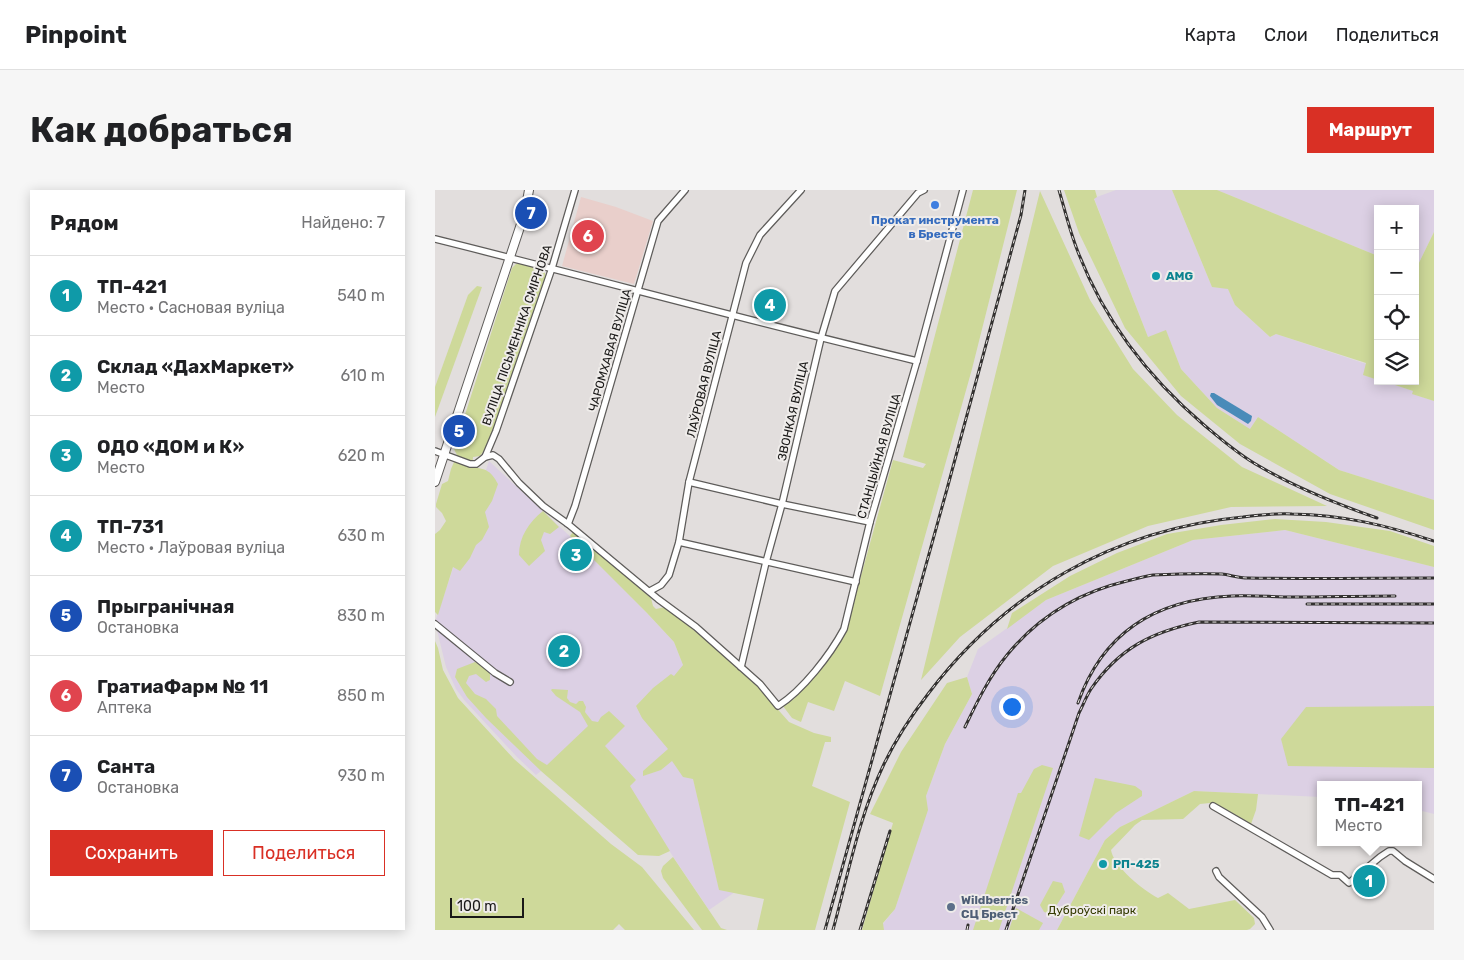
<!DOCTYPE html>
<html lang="ru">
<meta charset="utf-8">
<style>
body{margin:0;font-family:Rubik,sans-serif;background:#f6f6f6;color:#202124}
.controls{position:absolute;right:15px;top:15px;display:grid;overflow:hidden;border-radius:0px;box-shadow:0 2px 12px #0003}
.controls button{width:45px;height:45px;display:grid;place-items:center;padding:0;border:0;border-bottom:1px solid #e0e0e0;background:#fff;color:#202124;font:25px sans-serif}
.scale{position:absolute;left:15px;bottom:12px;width:74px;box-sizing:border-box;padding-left:5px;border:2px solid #191817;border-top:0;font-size:14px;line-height:18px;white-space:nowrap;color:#191817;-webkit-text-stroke:4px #efecea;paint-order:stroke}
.you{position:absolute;left:576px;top:516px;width:18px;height:18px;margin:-12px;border:4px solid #fff;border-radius:50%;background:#1a73e8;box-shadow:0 0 0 8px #1a73e833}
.badge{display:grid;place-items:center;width:32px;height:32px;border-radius:50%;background:#d93025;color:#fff;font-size:16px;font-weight:700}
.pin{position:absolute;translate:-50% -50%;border:2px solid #fff;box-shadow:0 1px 5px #0006}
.popup{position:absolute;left:882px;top:591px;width:105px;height:65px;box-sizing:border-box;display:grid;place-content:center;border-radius:0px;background:#fff;filter:drop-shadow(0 1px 4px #0005);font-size:16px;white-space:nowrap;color:#757577}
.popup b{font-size:19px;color:#202124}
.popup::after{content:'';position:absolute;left:50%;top:100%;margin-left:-10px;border:10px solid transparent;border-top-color:#fff}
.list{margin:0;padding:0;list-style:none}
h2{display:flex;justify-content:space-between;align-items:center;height:65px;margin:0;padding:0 20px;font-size:21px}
h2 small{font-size:16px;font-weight:400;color:#757577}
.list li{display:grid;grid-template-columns:32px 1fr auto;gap:15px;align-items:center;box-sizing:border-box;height:80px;padding:0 20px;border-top:1px solid #e0e0e0}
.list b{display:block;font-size:19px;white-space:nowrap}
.list p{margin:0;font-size:16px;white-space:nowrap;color:#757577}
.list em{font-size:16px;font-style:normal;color:#757577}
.actions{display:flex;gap:10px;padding:15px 20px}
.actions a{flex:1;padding:11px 0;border:1px solid #d93025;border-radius:0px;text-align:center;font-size:18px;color:#d93025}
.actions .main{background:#d93025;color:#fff}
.icon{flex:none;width:28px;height:28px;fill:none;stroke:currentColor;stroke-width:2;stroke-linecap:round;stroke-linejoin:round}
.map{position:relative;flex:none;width:999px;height:740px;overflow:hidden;border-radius:0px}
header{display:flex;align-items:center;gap:30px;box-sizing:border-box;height:70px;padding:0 25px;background:#fff;border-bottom:1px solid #e0e0e0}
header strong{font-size:24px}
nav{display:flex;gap:28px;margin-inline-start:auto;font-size:18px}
.intro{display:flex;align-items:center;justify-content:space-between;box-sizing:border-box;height:120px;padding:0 30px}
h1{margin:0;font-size:35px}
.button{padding:12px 22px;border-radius:0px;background:#d93025;color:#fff;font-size:18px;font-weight:700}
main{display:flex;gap:30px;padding:0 30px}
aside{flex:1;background:#fff;border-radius:0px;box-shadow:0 2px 12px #0003}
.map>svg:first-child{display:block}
</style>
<header>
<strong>Pinpoint</strong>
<nav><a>Карта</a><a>Слои</a><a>Поделиться</a></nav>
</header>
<div class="intro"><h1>Как добраться</h1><a class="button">Маршрут</a></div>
<main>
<aside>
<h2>Рядом<small>Найдено: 7</small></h2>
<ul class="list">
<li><span class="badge" style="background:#0f9aa8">1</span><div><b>ТП-421</b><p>Место · Сасновая вуліца</p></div><em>540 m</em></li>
<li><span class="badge" style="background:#0f9aa8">2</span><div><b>Склад «ДахМаркет»</b><p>Место</p></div><em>610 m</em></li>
<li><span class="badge" style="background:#0f9aa8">3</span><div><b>ОДО «ДОМ и К»</b><p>Место</p></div><em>620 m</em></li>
<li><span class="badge" style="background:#0f9aa8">4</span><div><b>ТП-731</b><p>Место · Лаўровая вуліца</p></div><em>630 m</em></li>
<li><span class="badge" style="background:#1a4fb4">5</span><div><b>Прыгранічная</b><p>Остановка</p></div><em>830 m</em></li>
<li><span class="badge" style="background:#e0444e">6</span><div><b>ГратиаФарм № 11</b><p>Аптека</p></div><em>850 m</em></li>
<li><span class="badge" style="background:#1a4fb4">7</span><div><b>Санта</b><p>Остановка</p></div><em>930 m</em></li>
</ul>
<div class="actions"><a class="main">Сохранить</a><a>Поделиться</a></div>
</aside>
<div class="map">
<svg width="999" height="740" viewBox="0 0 999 740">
<rect width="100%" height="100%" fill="#e2dedd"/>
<!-- commercial -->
<path fill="#e9cfcb" d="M146,7L181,17L218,31L199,94L127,76Z"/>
<!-- industrial -->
<g fill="#dcd0e4">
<path d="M681,0H737L777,97L793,98L800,115L835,147L841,144L931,174L929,185L943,190V191H948L978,201V204L999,211V310L904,280L823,227L815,239L782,218L746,179L731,141L713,147L659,8Z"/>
<path d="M782,0H999V42L980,81V19H943V66Z"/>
<path d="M54,271L153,363L212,423L239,452L248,475L252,563L284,699L300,702L274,720L237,665L194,596L201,590L106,581L101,585L82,567L30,511L21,499L11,477L0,432Z"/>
<path d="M850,340L999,377V624L983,620V595H885V607L759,601L685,637L670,650L622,740H449L448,734L460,719L492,620L491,606L510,554L537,504L532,487L543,459L611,410L758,350Z"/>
</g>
<!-- green -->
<g fill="#ced99a">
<path d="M538,0H582L537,179L445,506L410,491L399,521L373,512L366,532L357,528L348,516L359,509L410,444L458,270L488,278L491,274L468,267Z"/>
<path d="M629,0H660L662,7L659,9L713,147L731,140L746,179L782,218L815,239L823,227L904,280L999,310V340L895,304L805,254L746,206L690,138L644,43Z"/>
<path d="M737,0H782L943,66V190L928,185L931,173L841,144L835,147L800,115L793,99L777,97Z"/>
<path d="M605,1L655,110L698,179L742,225L807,277L892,316L796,317L713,336L618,376L525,447L486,490Z"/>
<path d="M999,42V211L977,204L978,201L948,191H980V81Z"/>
<path d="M81,74H87L108,79L110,83L111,89L62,231L50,259L45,266L38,267L37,277C52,279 56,281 63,294L57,311L50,322L54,337L47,350L41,355L35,368L25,381L18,377L3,425L0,422V344L5,340L11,331L7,323L1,317V314L7,294L13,291L16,279L22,265L19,259L77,78Z"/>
<path d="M42,96L47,97L0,227V197L33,105Z"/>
<path d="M108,321L124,337L115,344L109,342L106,350L110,361L94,376L84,365C84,347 94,332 108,321Z"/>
<path d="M840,329L891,332L955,341L999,356V377L850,340L758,350L611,410L572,439L577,423L635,386L682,363L732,344L786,335Z"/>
<path d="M138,342L216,408L218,416L221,419L230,417L271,450L323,497L354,532L379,543L396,547V552H390L377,596L415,612L380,740H322L329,709L284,700L258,589L248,587L237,571L226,580L208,586V581L233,559L207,528L201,516L218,498L236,484L239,486L248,475L239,452L212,423L135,346Z"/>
<path d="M0,451L3,458L8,480L23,508L79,569L176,654L207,677L259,740H190L184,734L178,740H0Z"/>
<path d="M40,472L46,474L55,483V490L51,492L41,484L34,486L31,493L40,504L51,509L61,519L62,526L102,569L112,575L153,536L145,522L121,506L116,500L117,499L133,500L132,508L135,512L141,514L144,511H148L151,517L150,522L157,531L163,532L166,527L174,521L190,536L170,556L201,590L195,596L235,661L224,666L203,665L106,581L51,528L32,507L20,487L22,479Z"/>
<path d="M532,487L537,504L510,554L491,606L493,620L460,719L448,733L449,740H427L458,633L435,624L466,562L512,493Z"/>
<path d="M999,516V578L853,576L846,549L871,517Z"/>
<path d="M607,575L618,578L564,740H538L583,603H586L599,579Z"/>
<path d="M660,588L700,596L707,601V606L681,623L654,650L644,646Z"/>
<path d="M759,601L823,604L821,620L816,634L789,618L775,613L765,614L748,629L707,630L700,635L676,660C678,676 709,701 723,708L733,703L754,719L800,710L819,728L820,734L815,739L812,740H622L670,650L685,637Z"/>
<path d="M238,667L286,738L292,740H267L228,688L226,681L228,676Z"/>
<path d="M618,691L627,693L630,702L616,724L609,722L605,715Z"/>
<path d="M581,718L608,733L604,740H574Z"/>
</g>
<!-- water -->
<path fill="#498bb9" d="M776,203H779L817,226L816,231L813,234L782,215L775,206Z"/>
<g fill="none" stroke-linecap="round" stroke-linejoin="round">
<defs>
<g id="street">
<path d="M0,49C161,89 321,133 482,171"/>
<path d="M0,261L35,274H41L50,267L58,265L64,269L84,293L108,316L133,334L223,409L261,437L325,494L343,516C368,500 395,465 409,439L435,332L482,171L528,0"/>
<path d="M50,267L61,241L117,78L140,0"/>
<path d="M254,292L347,314L435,332"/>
<path d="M133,334L140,316L223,31L250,0"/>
<path d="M244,352L421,392"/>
<path d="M215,401L226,395L234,385L244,352L254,292L311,73L325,45L366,0"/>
<path d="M0,434L60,483L75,492"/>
<path d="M306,477L331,372L347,314L386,148L400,101L483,3L489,0"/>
<path d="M778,616L897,685H905L914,693L945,667L954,661H958L970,671L999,689"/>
<path d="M781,681L784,687L827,727L835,740"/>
</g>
<path id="secondary" d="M0,292L90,22L94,0"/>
</defs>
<!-- street casing -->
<use href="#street" stroke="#5e5c5a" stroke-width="8"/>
<!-- secondary casing -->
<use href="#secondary" stroke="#5e5c5a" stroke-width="10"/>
<!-- street -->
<use href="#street" stroke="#fff" stroke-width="5.5"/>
<!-- secondary -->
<use href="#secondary" stroke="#fff" stroke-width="8"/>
<defs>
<g id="rail">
<path d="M624,0C630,21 635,42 643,62C669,130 714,188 769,235C787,250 804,265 824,276C861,298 902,314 942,328"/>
<path d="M872,414H999"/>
<path d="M643,513C668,441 723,409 797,406C817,405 838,407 858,407C892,407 926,406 960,406"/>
<path d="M530,537C542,512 554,487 572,465C603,427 645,402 692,391C701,389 710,386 718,385C740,384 764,383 787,384C795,385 804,388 813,388C875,389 937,388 999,388"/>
<path d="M390,740L512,299L586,25L590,0"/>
<path d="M398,740C413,685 424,626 449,574C461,549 476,526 493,504C570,402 680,339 808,327C824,325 841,323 857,324C909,325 950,335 999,351"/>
<path d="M425,740L455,641"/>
<path d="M532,740L533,735"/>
<path d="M571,740L644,523C648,515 651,507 656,499C684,458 717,442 764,432L999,433"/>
</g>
</defs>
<!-- rail casing -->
<use href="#rail" stroke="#333130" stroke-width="3"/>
<!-- rail -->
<use href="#rail" stroke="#efecea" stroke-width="1" stroke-dasharray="4" stroke-linecap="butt"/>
</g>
<!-- markers -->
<circle fill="#3f7fe0" stroke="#efecea" stroke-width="2" cx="500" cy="15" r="5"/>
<g fill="#0f9aa8" stroke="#efecea" stroke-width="2">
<circle cx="721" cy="86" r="5"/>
<circle cx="668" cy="674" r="5"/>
</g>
<circle fill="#5c6f8a" stroke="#efecea" stroke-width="2" cx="516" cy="717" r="5"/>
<g text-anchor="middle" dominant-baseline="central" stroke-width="4" stroke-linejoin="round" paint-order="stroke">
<!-- shop labels -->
<g font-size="12" font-weight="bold" fill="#366cbe" stroke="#efecea">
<text x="500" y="30">Прокат инструмента<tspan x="500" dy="14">в Бресте</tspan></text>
</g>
<!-- culture labels -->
<g font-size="12" font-weight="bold" fill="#0d838f" stroke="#efecea" text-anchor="start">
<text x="731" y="86">AMG</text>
<text x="678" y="674">РП-425</text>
</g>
<!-- street labels -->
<g font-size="12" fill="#191817" stroke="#efecea">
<text transform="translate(82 145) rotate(-71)">ВУЛІЦА ПІСЬМЕННІКА СМІРНОВА</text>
<text transform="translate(175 160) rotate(-74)">ЧАРОМХАВАЯ ВУЛІЦА</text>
<text transform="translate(269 194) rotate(-76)">ЛАЎРОВАЯ ВУЛІЦА</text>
<text transform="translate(358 221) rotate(-77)">ЗВОНКАЯ ВУЛІЦА</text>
<text transform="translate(444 266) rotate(-74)">СТАНЦЫЙНАЯ ВУЛІЦА</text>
</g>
<!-- service labels -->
<g font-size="12" font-weight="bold" fill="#4e5e75" stroke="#efecea" text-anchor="start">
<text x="526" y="710">Wildberries<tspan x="526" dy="14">СЦ Брест</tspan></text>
</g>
<!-- park labels -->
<g font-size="12" fill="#343a00" stroke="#efecea">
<text x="657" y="720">Дуброўскі парк</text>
</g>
</g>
</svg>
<div class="controls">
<button>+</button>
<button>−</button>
<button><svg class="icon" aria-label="locate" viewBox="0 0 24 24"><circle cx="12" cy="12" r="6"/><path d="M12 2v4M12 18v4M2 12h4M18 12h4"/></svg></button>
<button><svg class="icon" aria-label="layers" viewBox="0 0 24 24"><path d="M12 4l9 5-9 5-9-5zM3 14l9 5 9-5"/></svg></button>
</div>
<div class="scale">100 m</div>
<div class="you"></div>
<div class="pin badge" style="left:934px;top:691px;background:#0f9aa8">1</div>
<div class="popup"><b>ТП-421</b>Место</div>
<div class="pin badge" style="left:129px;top:461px;background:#0f9aa8">2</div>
<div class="pin badge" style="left:141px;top:365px;background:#0f9aa8">3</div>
<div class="pin badge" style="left:335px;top:115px;background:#0f9aa8">4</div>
<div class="pin badge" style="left:24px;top:241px;background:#1a4fb4">5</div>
<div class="pin badge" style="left:153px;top:46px;background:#e0444e">6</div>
<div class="pin badge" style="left:96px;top:23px;background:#1a4fb4">7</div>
</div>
</main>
